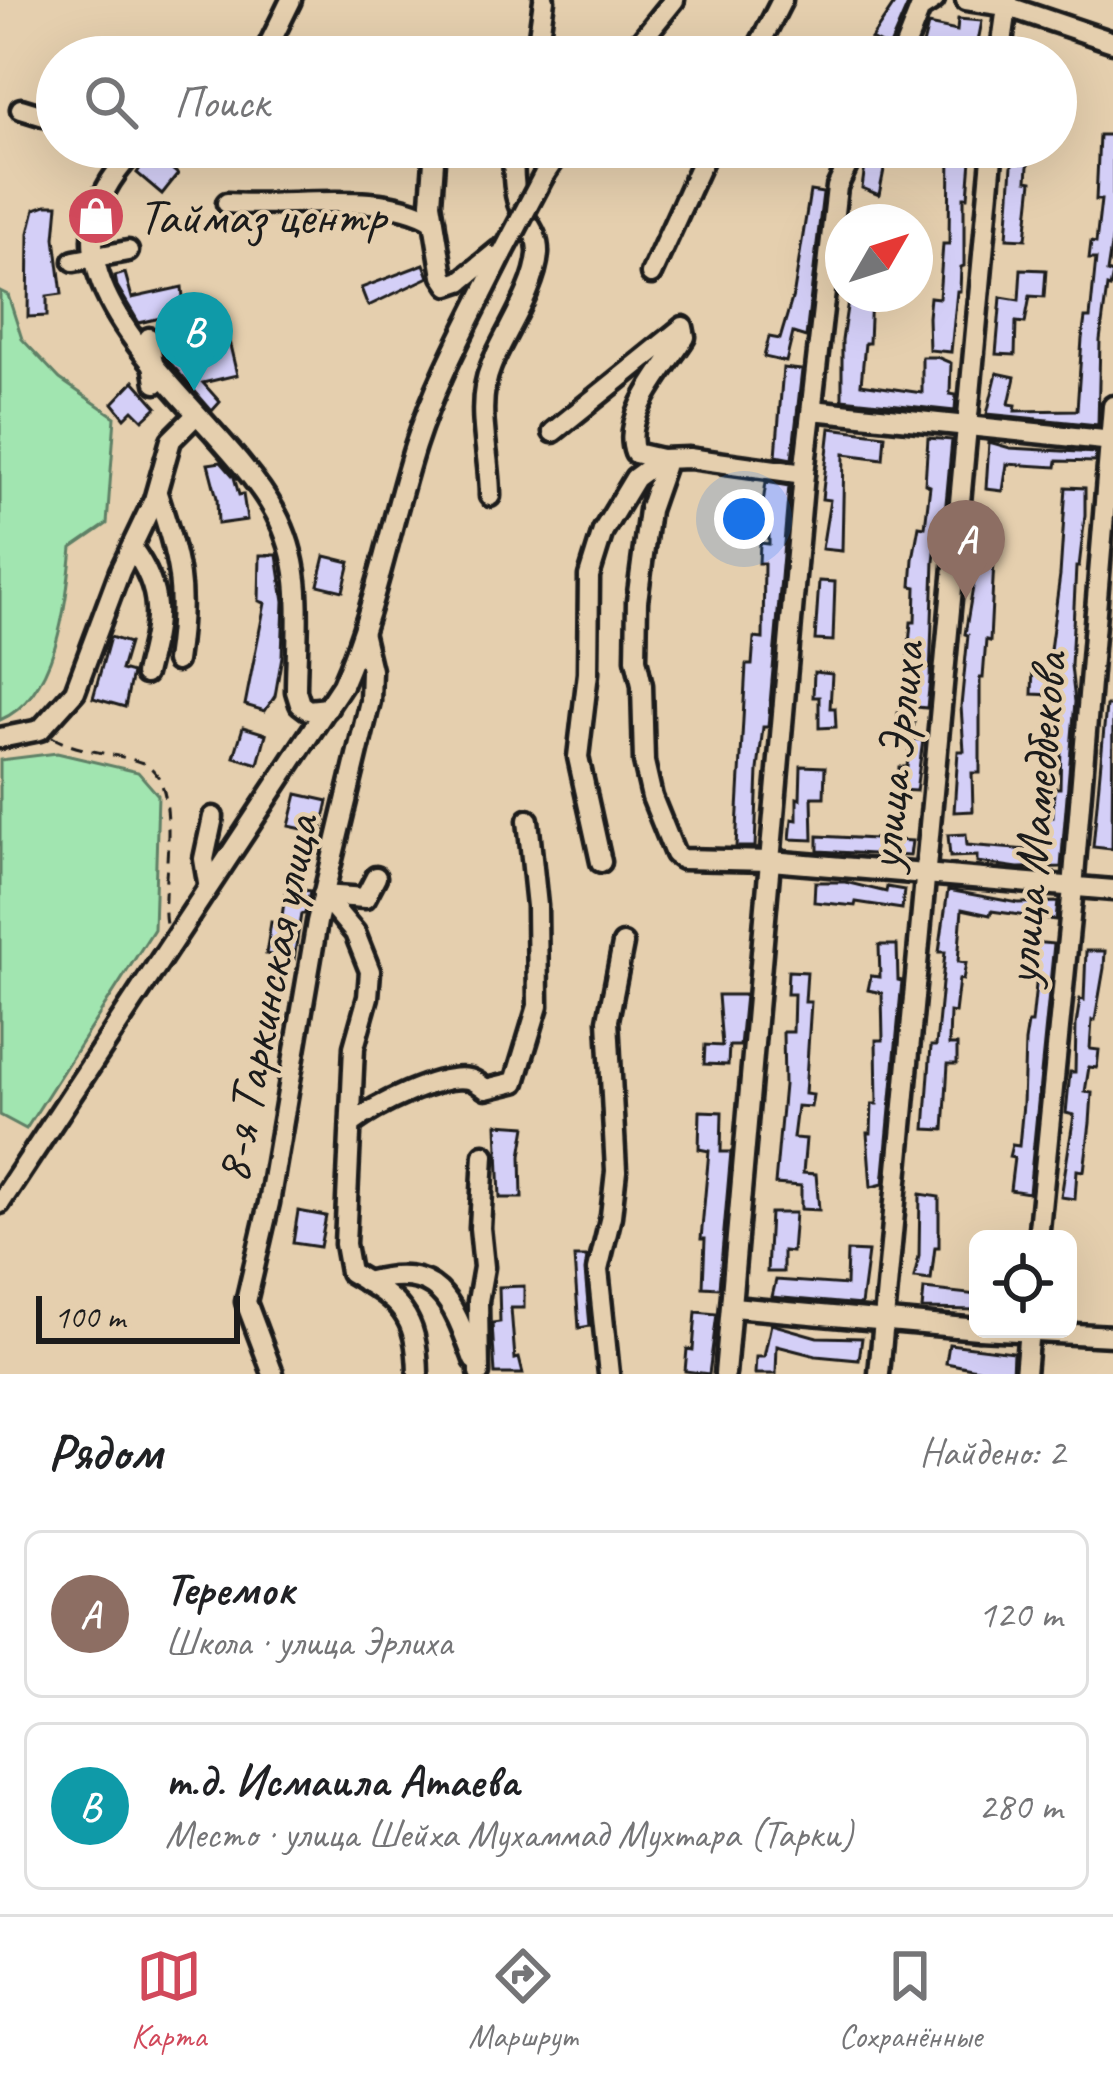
<!DOCTYPE html>
<html lang="ru">
<meta charset="utf-8">
<style>
body{margin:0;font-family:Caveat,sans-serif;background:#f6f6f6;color:#202124}
.controls{position:absolute;right:36px;bottom:36px;display:grid;overflow:hidden;border-radius:18px;box-shadow:0 12px 48px #0002}
.controls button{width:108px;height:108px;display:grid;place-items:center;padding:0;border:0;border-bottom:3px solid #e0e0e0;background:#fff;color:#202124;font:60px sans-serif}
.compass{position:absolute;left:825px;top:204px;width:108px;height:108px;border-radius:50%;background:#fff;box-shadow:0 12px 48px #0002;rotate:51deg}
.scale{position:absolute;left:36px;bottom:30px;width:204px;box-sizing:border-box;padding-left:12px;border:6px solid #1c1c1c;border-top:0;font-size:33px;line-height:42px;white-space:nowrap;color:#1c1c1c;-webkit-text-stroke:9px #e5cfae;paint-order:stroke}
.you{position:absolute;left:744px;top:519px;width:42px;height:42px;margin:-30px;border:9px solid #fff;border-radius:50%;background:#1a73e8;box-shadow:0 0 0 18px #1a73e833}
.badge{display:grid;place-items:center;width:78px;height:78px;border-radius:50%;background:#d1495b;color:#fff;font-size:39px;font-weight:700}
.pin{position:absolute;translate:-50% -99px;filter:drop-shadow(0 3px 6px #0008)}
.pin::after{content:'';position:absolute;top:63px;width:42px;height:36px;background:inherit;clip-path:polygon(0 0,100% 0,50% 100%)}
.list{margin:0;padding:0;list-style:none}
h2{display:flex;justify-content:space-between;align-items:center;height:156px;margin:0;padding:0 48px;font-size:51px}
h2 small{font-size:39px;font-weight:400;color:#757577}
.list li{display:grid;grid-template-columns:78px 1fr auto;gap:36px;align-items:center;box-sizing:border-box;height:168px;margin:0 24px 24px;padding:0 24px;border:3px solid #e0e0e0;border-radius:18px}
.list b{display:block;font-size:45px;white-space:nowrap}
.list p{margin:0;font-size:39px;white-space:nowrap;color:#757577}
.list em{font-size:39px;font-style:normal;color:#757577}
.icon{flex:none;width:66px;height:66px;fill:none;stroke:currentColor;stroke-width:2;stroke-linecap:round;stroke-linejoin:round}
.map{position:relative;flex:none;width:1113px;height:1374px;overflow:hidden}
.search{position:absolute;background:#fff;box-shadow:0 12px 48px #0002;left:36px;right:36px;top:36px;height:132px;display:flex;align-items:center;gap:30px;box-sizing:border-box;padding:0 42px;border-radius:66px;color:#757577;font-size:45px}
.sheet{height:540px;background:#fff}
nav{display:flex;justify-content:space-around;align-items:center;box-sizing:border-box;height:168px;border-top:3px solid #e0e0e0;background:#fff;font-size:33px;color:#757577}
nav a{display:grid;justify-items:center;gap:6px}
nav .on{color:#d1495b}
.map>svg:first-child{display:block}
</style>
<div class="map">
<svg width="1113" height="1374" viewBox="0 0 1113 1374">
<rect width="100%" height="100%" fill="#e5cfae"/>
<filter id="ink" filterUnits="userSpaceOnUse"><feTurbulence type="fractalNoise" baseFrequency=".00833" numOctaves="2"/><feDisplacementMap in="SourceGraphic" scale="24" xChannelSelector="R" yChannelSelector="G"/><feConvolveMatrix kernelMatrix="1 2 1 2 8 2 1 2 1" color-interpolation-filters="sRGB"/></filter>
<g filter="url(#ink)">
<!-- green -->
<g fill="#a1e5b0" stroke="#5e8066" stroke-width="3">
<path d="M0,291L8,295L22,339L60,379L115,417L107,524L72,548C66,604 57,696 0,720Z"/>
<path d="M57,753L138,772L158,795L154,929L26,1129L0,1115V760Z"/>
</g>
<!-- building -->
<g fill="#d4cff7" stroke="#1c1c1c" stroke-width="3">
<path d="M897,0H910L889,48L871,39Z"/>
<path d="M958,19L982,21L975,57H920L928,25L957,31Z"/>
<path d="M1099,135H1113V233L1107,272L1113,274L1110,288L1107,287L1100,340L1098,425L987,414L997,373L1015,377L1009,404L1016,405L1015,411L1077,410L1082,339L1085,318H1090L1096,259H1089L1091,242L1096,243L1101,200H1096Z"/>
<path d="M879,147H896L888,167L885,165L879,195L862,188L865,166L870,167Z"/>
<path d="M950,147H972L968,197H964V266L961,267L960,291H957L951,352L929,350L928,317L930,297L939,298L943,244H949Z"/>
<path d="M1013,151L1029,152L1027,180L1032,181L1026,239L1007,238Z"/>
<path d="M151,152L178,174L162,194L137,173Z"/>
<path d="M810,191L823,193L806,337L793,333L786,362L764,357L769,337L780,339L794,292Z"/>
<path d="M46,205H58L55,238L62,294L47,296V316L28,317L29,233L35,209Z"/>
<path d="M424,264L429,277L368,306L361,288Z"/>
<path d="M1021,269L1046,270L1044,297L1030,296L1025,323L1016,322L1015,355L996,354L1001,297L1019,300Z"/>
<path d="M125,273L132,298L182,287L186,329L224,320L237,375L203,383L220,402L212,411L166,358L160,318L139,323L117,286L115,276Z"/>
<path d="M849,294H871L869,343H865L861,384L922,393V357H937L951,363L950,394L956,395L955,411L842,399V340Z"/>
<path d="M783,368L802,370L792,459L776,456Z"/>
<path d="M134,381L157,407L143,420L133,410L125,418L113,403Z"/>
<path d="M830,428L885,435L883,459L844,454L842,551L822,549L830,500L822,499Z"/>
<path d="M928,438L952,440L945,514L940,513L934,561L930,680L927,708L916,707L913,731L896,735L898,713H903L911,622H915L916,587L911,586L913,559L919,526L925,527L930,486L925,484Z"/>
<path d="M989,442L1010,448L1096,453L1095,462L1057,461L1056,467L1007,464L1003,491L986,489Z"/>
<path d="M221,462L234,477L239,495L243,494L247,520L218,524L217,498L208,464Z"/>
<path d="M766,482L789,486L768,727H763L758,770L755,847H736L746,665H752L754,638L763,639L764,563H759L760,543L769,544V511L762,510Z"/>
<path d="M1066,487L1085,488V516L1079,567H1076L1071,666L1075,702L1061,867L1018,868L977,862V856L950,857L948,835L966,834L967,845L1041,851L1045,816L1053,817L1054,788H1060L1061,745H1056L1053,695L1032,694L1033,665H1048L1060,575Z"/>
<path d="M982,534L999,536L994,560L990,641L986,640L983,678H980V773H972L973,811L954,812L958,751H964L961,706L968,635L965,634Z"/>
<path d="M260,555H277L284,601L282,656L275,696L265,711L245,705L265,603L259,601Z"/>
<path d="M325,556L350,562L343,591L318,585Z"/>
<path d="M819,581L835,582L833,641L815,640Z"/>
<path d="M110,637L129,643L121,670L132,673L125,707L93,698Z"/>
<path d="M814,672L832,674L830,708H835L836,727L819,728V697H813Z"/>
<path d="M1106,706H1113L1112,849L1093,847Z"/>
<path d="M243,727L266,734L258,764L234,757Z"/>
<path d="M910,739L923,740L916,791L898,790L899,767H907Z"/>
<path d="M801,766L825,767L824,797H812L813,840L790,839L792,819L797,820V798L800,799Z"/>
<path d="M297,794L328,801L321,833L289,826Z"/>
<path d="M818,836L912,841L910,856L818,851Z"/>
<path d="M815,882H845L886,892L887,887L904,890L902,909L856,902L855,906L814,902Z"/>
<path d="M286,887L310,891L305,914H301L294,959L266,954L271,922L281,924Z"/>
<path d="M948,890L1018,903L1058,902L1056,920L991,911L990,915L962,909L958,962L966,963L963,980L959,979L955,1013L950,1012L949,1045H957V1064H948L944,1130L925,1129L931,1046H936L945,952H939Z"/>
<path d="M1033,942L1054,944L1029,1193L1010,1190L1014,1158L1009,1157L1012,1145L1019,1146L1023,1104L1025,1042L1028,1023H1032L1036,985Z"/>
<path d="M879,945H897L898,980L902,981L883,1184L871,1187L867,1133H871L872,1104H877L876,1040H883L882,993L868,990L871,976L880,977Z"/>
<path d="M1086,951H1105L1104,968L1095,1020H1092L1090,1049L1099,1050L1097,1068L1089,1067L1085,1092L1092,1093L1090,1123L1084,1171L1077,1170L1075,1199L1061,1197L1074,1115L1066,1113L1070,1072H1075L1076,1025L1080,999L1084,1000Z"/>
<path d="M788,971L807,972L805,1002H811L805,1094L813,1095L811,1107L797,1106L793,1138L806,1139L803,1173L816,1174L819,1210L801,1209V1186L775,1184L784,1085L783,1032H793L794,994H787Z"/>
<path d="M718,995H745L740,1046H729L728,1065L704,1064L705,1045L722,1046Z"/>
<path d="M700,1111L722,1112L721,1152H731L719,1288L703,1287L705,1239H701L709,1151L699,1149Z"/>
<path d="M497,1124L526,1126L521,1156L522,1198H500Z"/>
<path d="M920,1194L939,1197V1247H935L931,1280L914,1278L919,1256Z"/>
<path d="M298,1211L326,1216L320,1247L293,1243Z"/>
<path d="M770,1213H795L792,1252L783,1251V1272H767Z"/>
<path d="M847,1251L868,1252L861,1305L772,1297L776,1280L846,1285Z"/>
<path d="M574,1257H587L585,1271L590,1326L579,1328Z"/>
<path d="M524,1286V1308H511L515,1359L519,1358L523,1374H495L492,1323L500,1322L499,1287Z"/>
<path d="M924,1289L978,1295V1310L922,1309Z"/>
<path d="M696,1312L717,1314L709,1374L685,1371L687,1349L693,1350Z"/>
<path d="M771,1324L817,1337L862,1338L859,1360L816,1356L777,1346L776,1374H755L756,1357H764Z"/>
<path d="M949,1344L1013,1352L1012,1374H986L987,1371L946,1363Z"/>
</g>
<g fill="none" stroke-linecap="round" stroke-linejoin="round">
<defs>
<g id="minor">
<path d="M966,0L1006,6L1113,42"/>
<path d="M263,57L291,0"/>
<path d="M536,57L544,0"/>
<path d="M628,57L674,0"/>
<path d="M753,57L782,0"/>
<path d="M901,57L920,9L934,0"/>
<path d="M1000,57L1008,0"/>
<path d="M21,109L57,120"/>
<path d="M139,147C0,279 214,401 275,512C307,570 296,629 296,691L300,704L308,710L328,708"/>
<path d="M435,147L431,203L443,276L449,285L461,281L499,250"/>
<path d="M544,175L563,147"/>
<path d="M227,203C289,208 382,189 434,221"/>
<path d="M74,261L128,251"/>
<path d="M651,274L709,147"/>
<path d="M149,338L156,383"/>
<path d="M812,410L1113,441"/>
<path d="M553,432L683,327L685,337C666,367 621,416 635,453L661,459L689,458L804,474"/>
<path d="M157,493C179,562 187,587 176,661"/>
<path d="M490,496C490,453 474,407 491,366C505,332 535,290 538,254C539,231 524,222 518,203C513,186 513,164 514,147"/>
<path d="M132,548C166,594 158,622 145,674"/>
<path d="M0,738L40,730L75,691L120,571L154,500L171,440L193,418"/>
<path d="M601,862L578,757L588,673L589,576L603,531L635,478L661,459L664,467L649,510L637,601L636,659L642,685L644,762L652,797L675,854L682,859L771,861L1113,890"/>
<path d="M208,883L204,859L213,817"/>
<path d="M323,895L355,933L370,971L368,997L354,1047L345,1244L350,1272C400,1301 417,1313 418,1374"/>
<path d="M323,895L365,898L376,877"/>
<path d="M351,1124C375,1106 439,1073 469,1079C475,1080 480,1085 486,1089L515,1082L538,1006L537,906L528,820"/>
<path d="M0,1203L342,685C376,608 390,525 415,446C437,378 472,316 503,253"/>
<path d="M1038,1239L1073,888L1113,406"/>
<path d="M366,1282C439,1262 452,1300 474,1360"/>
<path d="M733,1307L978,1329"/>
<path d="M979,1329L1113,1336"/>
<path d="M479,1373L478,1301L484,1267L480,1228L484,1155"/>
<path d="M273,1374L246,1302L269,1203L317,922L370,701L371,670L363,636"/>
<path d="M609,1374L598,1270L611,1216L616,1171L608,1020L623,944"/>
<path d="M725,1374L804,474L837,187L856,147"/>
<path d="M879,1374L993,147"/>
<path d="M1025,1374L1029,1329"/>
</g>
</defs>
<!-- minor casing -->
<use href="#minor" stroke="#1c1c1c" stroke-width="27"/>
<!-- path -->
<path stroke="#1c1c1c" stroke-width="3" stroke-dasharray="12 9" stroke-linecap="butt" d="M52,737C79,753 114,752 143,763C186,781 159,887 166,924"/>
<!-- minor -->
<use href="#minor" stroke="#e5cfae" stroke-width="18"/>
<defs>
<path id="minor-bridge" d="M503,253L544,175"/>
</defs>
<!-- minor-bridge casing -->
<use href="#minor-bridge" stroke="#1c1c1c" stroke-width="27" stroke-linecap="butt"/>
<!-- minor-bridge -->
<use href="#minor-bridge" stroke="#e5cfae" stroke-width="18"/>
</g>
</g>
<!-- icons -->
<defs>
<symbol id="shop-disc" viewBox="-11 -11 22 22"><circle r="9.5" fill="#d1495b" stroke="#e5cfae"/><path d="M-5-2.5h2.3a2.7 3.5 0 0 1 5.4 0H5L5.5 6h-11ZM-1.5-2.5h3a1.5 2.3 0 0 0-3 0Z" fill="#fff"/></symbol>
</defs>
<g fill-rule="evenodd">
<use href="#shop-disc" x="63" y="183" width="66" height="66"/>
</g>
<g text-anchor="middle" dominant-baseline="central" stroke-width="9" stroke-linejoin="round" paint-order="stroke">
<!-- poi labels -->
<g font-size="51" fill="#1c1c1c" stroke="#e5cfae" text-anchor="start">
<text x="138" y="216">Таймаз центр</text>
</g>
<!-- street labels -->
<g font-size="51" fill="#1c1c1c" stroke="#e5cfae">
<text transform="translate(895 756) rotate(-84)">улица Эрлиха</text>
<text transform="translate(1035 819) rotate(-85)">улица Мамедбекова</text>
<text transform="translate(266 999) rotate(-79)">8-я Таркинская улица</text>
</g>
</g>
</svg>
<div class="controls">
<button><svg class="icon" aria-label="locate" viewBox="0 0 24 24"><circle cx="12" cy="12" r="6"/><path d="M12 2v4M12 18v4M2 12h4M18 12h4"/></svg></button>
</div>
<svg class="compass" viewBox="-18 -18 36 36"><path d="M0-13l5 13h-10z" fill="#e53935"/><path d="M0 13l5-13h-10z" fill="#757577"/></svg>
<div class="scale">100 m</div>
<div class="you"></div>
<div class="pin badge" style="left:966px;top:599px;background:#8d6e63">A</div>
<div class="pin badge" style="left:194px;top:391px;background:#0f9aa8">B</div>
<div class="search"><svg class="icon" aria-label="search" viewBox="0 0 24 24"><circle cx="10" cy="10" r="6"/><path d="M15 15l6 6"/></svg>Поиск</div>
</div>
<section class="sheet">
<h2>Рядом<small>Найдено: 2</small></h2>
<ul class="list">
<li><span class="badge" style="background:#8d6e63">A</span><div><b>Теремок</b><p>Школа · улица Эрлиха</p></div><em>120 m</em></li>
<li><span class="badge" style="background:#0f9aa8">B</span><div><b>т.д. Исмаила Атаева</b><p>Место · улица Шейха Мухаммад Мухтара (Тарки)</p></div><em>280 m</em></li>
</ul>
</section>
<nav>
<a class="on"><svg class="icon" aria-label="map" viewBox="0 0 24 24"><path d="M3 6l6-2 6 2 6-2v14l-6 2-6-2-6 2zM9 4v14M15 6v14"/></svg>Карта</a>
<a><svg class="icon" aria-label="directions" viewBox="0 0 24 24"><path d="M12 3l9 9-9 9-9-9zM9 14v-3h6M13 9l2 2-2 2"/></svg>Маршрут</a>
<a><svg class="icon" aria-label="saved" viewBox="0 0 24 24"><path d="M7 4h10v16l-5-4-5 4z"/></svg>Сохранённые</a>
</nav>
